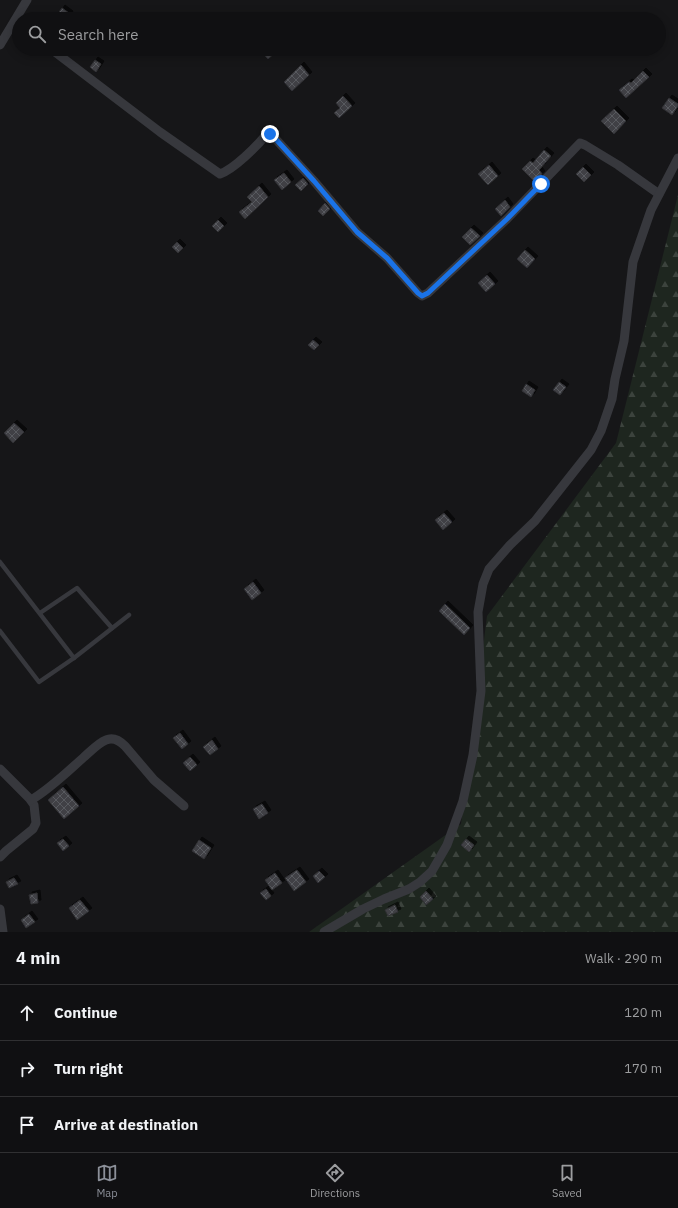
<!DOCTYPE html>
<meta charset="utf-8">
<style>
body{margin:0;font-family:"IBM Plex Sans",sans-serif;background:#19191b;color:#f1f3f6}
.stop{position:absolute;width:12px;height:12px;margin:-9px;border:3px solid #1a73e8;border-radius:50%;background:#fff}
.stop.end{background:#1a73e8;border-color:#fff;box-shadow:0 1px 4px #0008}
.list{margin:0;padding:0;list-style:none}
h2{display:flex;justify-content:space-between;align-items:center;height:52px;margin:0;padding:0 16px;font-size:17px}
h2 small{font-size:13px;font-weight:400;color:#9c9d9f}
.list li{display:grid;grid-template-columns:26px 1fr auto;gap:12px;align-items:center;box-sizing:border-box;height:56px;padding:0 16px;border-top:1px solid #303032}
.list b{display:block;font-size:15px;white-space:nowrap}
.list em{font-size:13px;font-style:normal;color:#9c9d9f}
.icon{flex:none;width:22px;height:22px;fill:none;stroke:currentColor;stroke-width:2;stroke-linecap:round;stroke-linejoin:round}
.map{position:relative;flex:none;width:678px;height:932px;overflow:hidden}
.search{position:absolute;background:#101012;box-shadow:0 2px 10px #0003;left:12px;right:12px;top:12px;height:44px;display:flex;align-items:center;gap:10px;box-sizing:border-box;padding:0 14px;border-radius:22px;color:#9c9d9f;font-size:15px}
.sheet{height:220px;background:#101012}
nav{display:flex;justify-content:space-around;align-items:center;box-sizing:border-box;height:56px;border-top:1px solid #303032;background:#101012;font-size:11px;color:#9c9d9f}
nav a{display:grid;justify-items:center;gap:2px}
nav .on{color:#8c9099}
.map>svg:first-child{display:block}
</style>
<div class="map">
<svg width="678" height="932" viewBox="0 0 678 932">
<defs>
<pattern id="forest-firs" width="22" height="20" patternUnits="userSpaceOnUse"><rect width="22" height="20" fill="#1e261f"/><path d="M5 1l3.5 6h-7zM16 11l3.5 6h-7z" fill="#3c433d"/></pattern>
<pattern id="building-cross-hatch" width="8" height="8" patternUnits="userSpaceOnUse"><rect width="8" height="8" fill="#404145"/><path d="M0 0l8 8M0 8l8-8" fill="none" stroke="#595a5e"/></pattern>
<filter id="shadow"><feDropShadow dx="3" dy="-3" stdDeviation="0" flood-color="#0009"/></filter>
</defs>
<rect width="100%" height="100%" fill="#161618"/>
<!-- forest -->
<path fill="url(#forest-firs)" d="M678,195V932H309L461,824L487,616L616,443Z"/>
<!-- building -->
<g fill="url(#building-cross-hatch)" stroke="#303034" filter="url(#shadow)">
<path d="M62,8L70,14L67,19H54Z"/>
<path d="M259,49H279L268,59Z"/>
<path d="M95,60L101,64L96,72L90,67Z"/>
<path d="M301,65L309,75L292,91L284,82Z"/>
<path d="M643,71L649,77L626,98L619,90L629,82L631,83Z"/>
<path d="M343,96L352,106L339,118L334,113L340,108L336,103Z"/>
<path d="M669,98L678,104V106L672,115L662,108Z"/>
<path d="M614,109L626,121L614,134L601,121Z"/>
<path d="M544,150L551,156L539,170L542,174L534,181L522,169L530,161L533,163Z"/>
<path d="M489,165L498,176L488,185L478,174Z"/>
<path d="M583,167L591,175L584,182L576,174Z"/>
<path d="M284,173L291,182L282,190L274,180Z"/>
<path d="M303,178L308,184L301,191L295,185Z"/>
<path d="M259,186L268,197L245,219L239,212L252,202L247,197Z"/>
<path d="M505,200L510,207L501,216L495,209Z"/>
<path d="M325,203L330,209L323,216L318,211Z"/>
<path d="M218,220L224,226L218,232L212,226Z"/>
<path d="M471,228L480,236L470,245L462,237Z"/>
<path d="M177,242L183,248L178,253L172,247Z"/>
<path d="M525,250L535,259L527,268L517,259Z"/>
<path d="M487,275L495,284L486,292L478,283Z"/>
<path d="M313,340L319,345L314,350L308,345Z"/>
<path d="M559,382L566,387L560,395L553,390Z"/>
<path d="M526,384L535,390L531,397L522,391Z"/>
<path d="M14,423L24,432L13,443L4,433Z"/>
<path d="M444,513L452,522L443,530L435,520Z"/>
<path d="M253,582L261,593L252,600L244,589Z"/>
<path d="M445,604L470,628L464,635L439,611Z"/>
<path d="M180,733L188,744L182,749L173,738Z"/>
<path d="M212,740L218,749L210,755L203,747Z"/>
<path d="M190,757L197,765L190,771L183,763Z"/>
<path d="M63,787L79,806L64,819L48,800Z"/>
<path d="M262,804L268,813L259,819L253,809Z"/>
<path d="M63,839L69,846L63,851L57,843Z"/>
<path d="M466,839L474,845L469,852L461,845Z"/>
<path d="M199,840L211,848L204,859L192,851Z"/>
<path d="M297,870L306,882L294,891L285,878Z"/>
<path d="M319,871L325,877L318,883L313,876Z"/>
<path d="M275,873L282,883L272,890L265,880Z"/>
<path d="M14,878L18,884L9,888L6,882Z"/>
<path d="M266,889L271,896L266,900L260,893Z"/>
<path d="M426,891L433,899L426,905L420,897Z"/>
<path d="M37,893L38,903L31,904L29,895Z"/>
<path d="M80,900L89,911L77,920L69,908Z"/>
<path d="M395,905L398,912L388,916L385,910Z"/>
<path d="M29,914L35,922L26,928L21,920Z"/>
</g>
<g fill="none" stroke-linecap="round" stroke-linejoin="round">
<!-- lane -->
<g stroke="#37383d" stroke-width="4.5">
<path d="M0,562L74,658L129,615"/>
<path d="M40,613L77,588L112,628"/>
<path d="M0,631L39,682L74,658"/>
</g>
<!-- street -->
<g stroke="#37383d" stroke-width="9">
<path d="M0,45L27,0"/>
<path d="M51,49L160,132L220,174C234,169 256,147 266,135H272L314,181L357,232L387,258L418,293L422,296L428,293L507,219L580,143L585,145L618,165L659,194"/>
<path d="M0,769L29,798L34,805L36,823L33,829L6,851L0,857"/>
<path d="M31,800C50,789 67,772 84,757C90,752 98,743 106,740C113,737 120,741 125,746L154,780L184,806"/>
<path d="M0,909L3,932"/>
<path d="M324,932L363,909L384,899L409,889L420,882L432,871L447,845L463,801L473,755L481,691L478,612L483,584L489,569L510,545L535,521L591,450L601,431L612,399L615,379L624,341L633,262L651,210L678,158"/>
</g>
</g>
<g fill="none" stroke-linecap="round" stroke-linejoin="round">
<!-- route -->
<path stroke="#1a73e8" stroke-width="5" d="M270,134L272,135L314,181L357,232L387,258L418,293L422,296L428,293L507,219L541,184"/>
</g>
</svg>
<div class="stop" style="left:541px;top:184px"></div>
<div class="stop end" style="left:270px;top:134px"></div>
<div class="search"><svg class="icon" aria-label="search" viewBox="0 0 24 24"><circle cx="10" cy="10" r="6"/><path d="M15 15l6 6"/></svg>Search here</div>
</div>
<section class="sheet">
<h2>4 min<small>Walk · 290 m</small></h2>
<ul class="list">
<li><svg class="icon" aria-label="ahead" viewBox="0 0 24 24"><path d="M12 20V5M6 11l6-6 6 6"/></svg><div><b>Continue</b></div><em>120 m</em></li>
<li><svg class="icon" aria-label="right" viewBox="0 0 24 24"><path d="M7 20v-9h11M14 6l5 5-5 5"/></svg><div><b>Turn right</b></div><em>170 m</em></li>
<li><svg class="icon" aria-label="arrive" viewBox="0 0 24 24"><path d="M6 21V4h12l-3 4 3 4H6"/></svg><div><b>Arrive at destination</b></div></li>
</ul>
</section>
<nav>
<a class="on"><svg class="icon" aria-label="map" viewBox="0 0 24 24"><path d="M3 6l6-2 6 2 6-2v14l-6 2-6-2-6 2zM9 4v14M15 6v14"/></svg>Map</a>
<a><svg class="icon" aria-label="directions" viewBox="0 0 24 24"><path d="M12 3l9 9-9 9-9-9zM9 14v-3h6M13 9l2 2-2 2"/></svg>Directions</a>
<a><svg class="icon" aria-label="saved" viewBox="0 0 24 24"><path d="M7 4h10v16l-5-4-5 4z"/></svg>Saved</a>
</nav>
